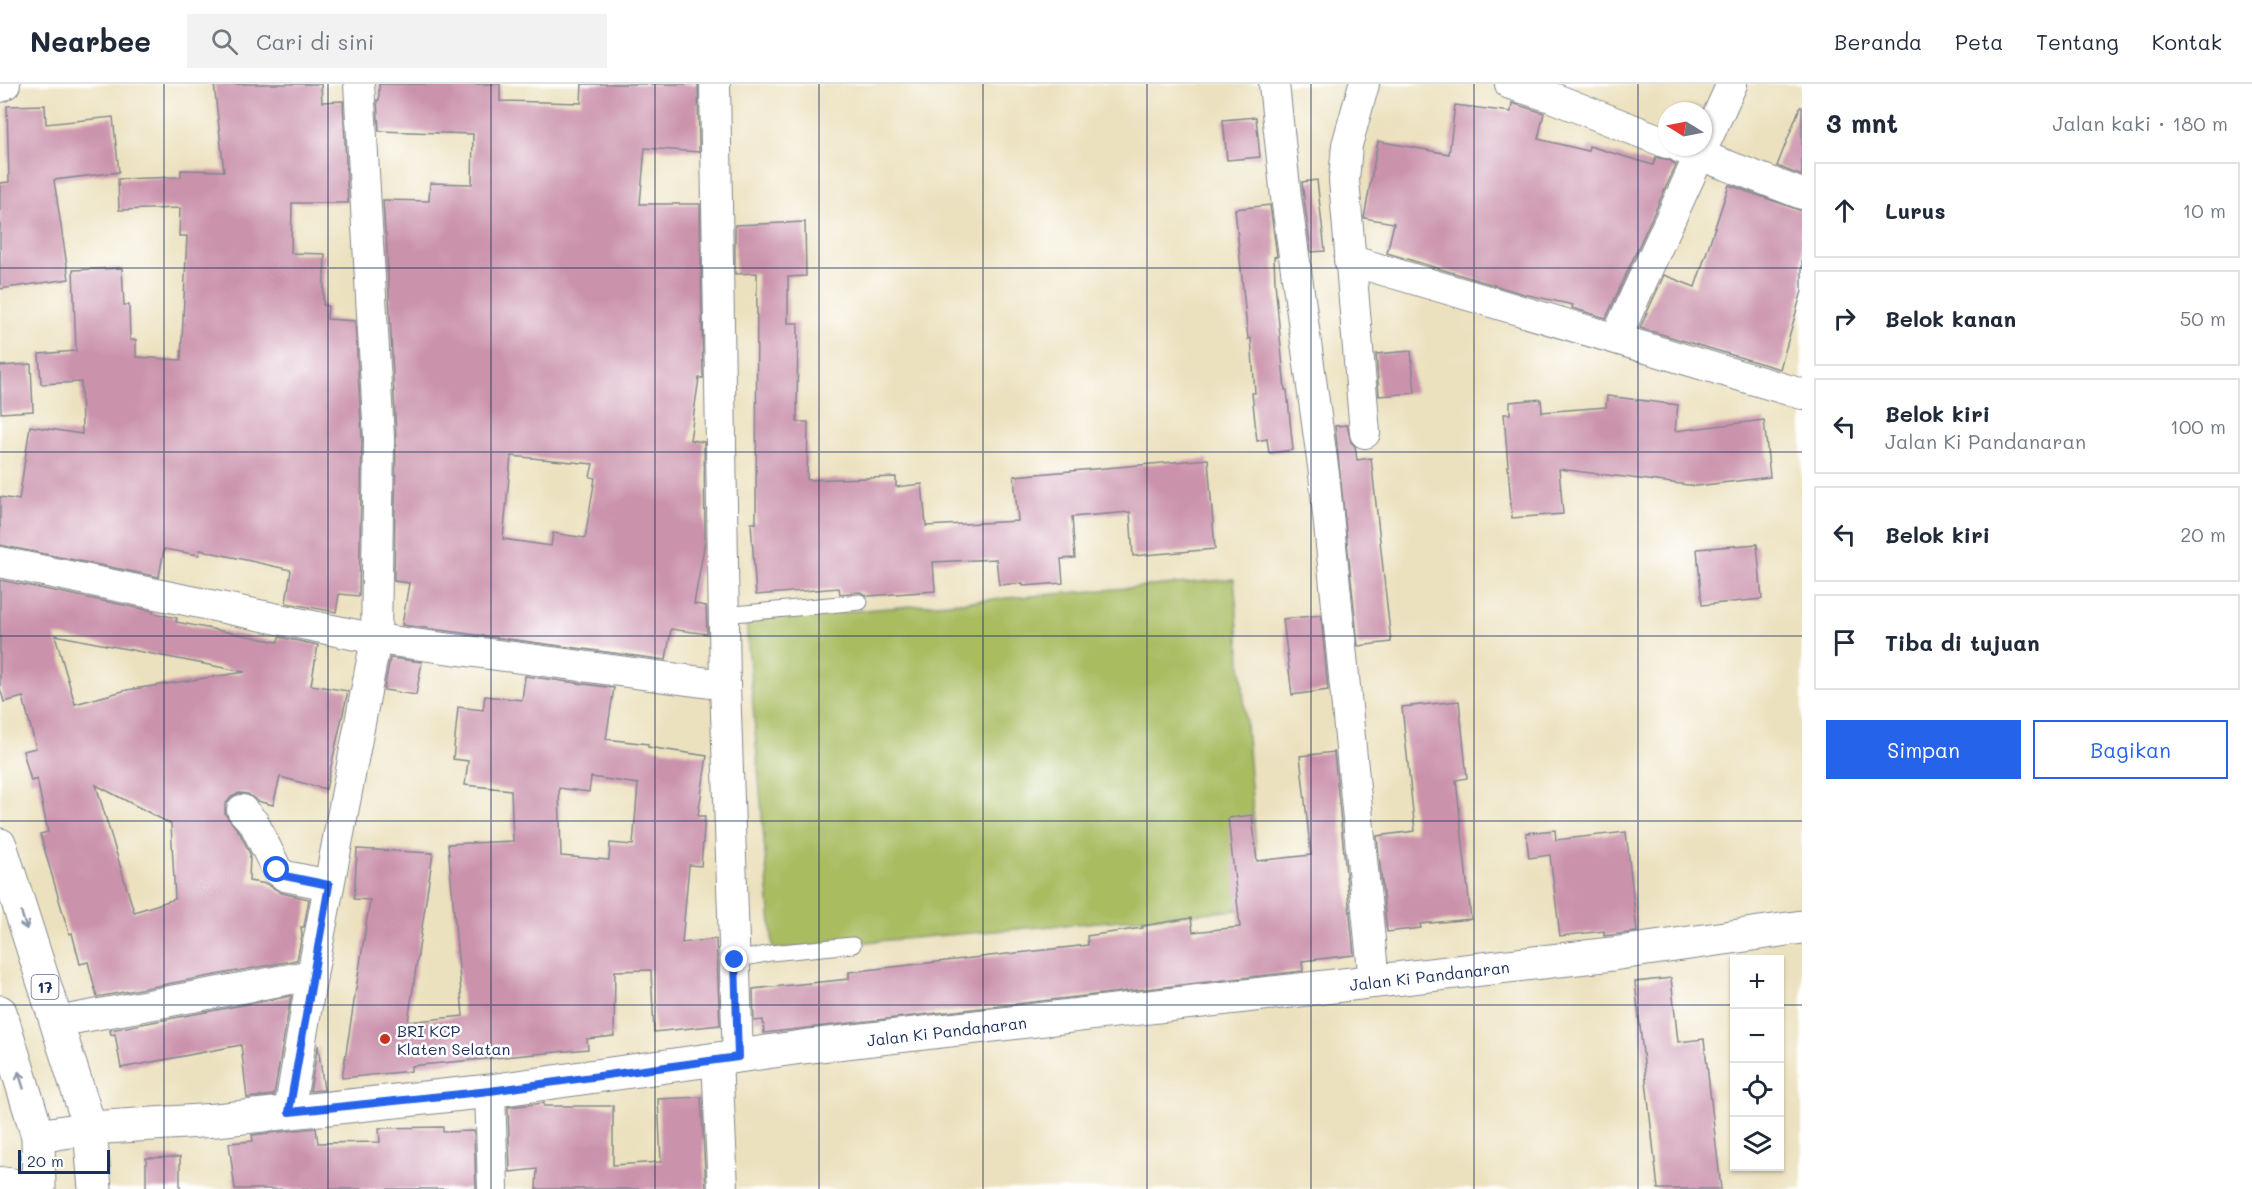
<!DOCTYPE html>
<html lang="id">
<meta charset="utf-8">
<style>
body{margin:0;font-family:Mali,sans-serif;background:#f2f2f3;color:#1f2937}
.controls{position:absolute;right:18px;bottom:18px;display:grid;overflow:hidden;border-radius:0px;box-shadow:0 2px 4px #0004}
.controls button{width:54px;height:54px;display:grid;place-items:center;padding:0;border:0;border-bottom:2px solid #e0e1e3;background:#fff;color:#1f2937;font:30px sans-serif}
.compass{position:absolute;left:1658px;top:18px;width:54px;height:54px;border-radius:50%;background:#fff;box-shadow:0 2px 4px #0004;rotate:280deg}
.scale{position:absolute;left:18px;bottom:15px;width:92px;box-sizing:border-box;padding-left:6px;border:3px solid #1b2f5e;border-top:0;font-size:16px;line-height:21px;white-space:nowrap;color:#1b2f5e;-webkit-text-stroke:4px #fff;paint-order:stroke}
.stop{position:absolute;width:18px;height:18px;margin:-14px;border:4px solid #2563eb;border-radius:50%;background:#fff}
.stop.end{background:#2563eb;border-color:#fff;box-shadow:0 2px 6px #0008}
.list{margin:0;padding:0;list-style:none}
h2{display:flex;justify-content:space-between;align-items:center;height:78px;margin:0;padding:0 24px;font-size:26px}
h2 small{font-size:20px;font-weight:400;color:#747a83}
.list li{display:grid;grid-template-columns:39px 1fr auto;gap:18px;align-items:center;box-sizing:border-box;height:96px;margin:0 12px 12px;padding:0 12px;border:2px solid #e0e1e3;border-radius:0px}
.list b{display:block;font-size:22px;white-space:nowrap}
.list p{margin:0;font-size:20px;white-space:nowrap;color:#747a83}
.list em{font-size:20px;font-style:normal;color:#747a83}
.actions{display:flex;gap:12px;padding:18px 24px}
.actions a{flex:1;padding:14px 0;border:2px solid #2563eb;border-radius:0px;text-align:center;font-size:21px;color:#2563eb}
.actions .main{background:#2563eb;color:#fff}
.icon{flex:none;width:33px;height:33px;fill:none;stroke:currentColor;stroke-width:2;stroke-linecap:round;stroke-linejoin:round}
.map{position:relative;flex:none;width:1802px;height:1105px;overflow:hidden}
header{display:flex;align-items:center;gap:36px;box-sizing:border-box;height:84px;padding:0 30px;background:#fff;border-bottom:2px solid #e0e1e3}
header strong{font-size:28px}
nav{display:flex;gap:33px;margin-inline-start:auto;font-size:21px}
.search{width:420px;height:54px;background:#f2f2f3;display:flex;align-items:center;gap:15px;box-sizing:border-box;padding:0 21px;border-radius:0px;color:#747a83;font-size:22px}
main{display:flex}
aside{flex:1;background:#fff}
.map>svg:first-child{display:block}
</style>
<header>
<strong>Nearbee</strong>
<div class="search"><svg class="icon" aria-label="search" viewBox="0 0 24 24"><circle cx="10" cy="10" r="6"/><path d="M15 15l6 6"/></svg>Cari di sini</div>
<nav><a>Beranda</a><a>Peta</a><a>Tentang</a><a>Kontak</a></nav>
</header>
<main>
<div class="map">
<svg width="1802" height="1105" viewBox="0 0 1802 1105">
<rect width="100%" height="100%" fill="#fff"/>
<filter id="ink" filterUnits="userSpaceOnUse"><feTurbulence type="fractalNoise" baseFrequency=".0167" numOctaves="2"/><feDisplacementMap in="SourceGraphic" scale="12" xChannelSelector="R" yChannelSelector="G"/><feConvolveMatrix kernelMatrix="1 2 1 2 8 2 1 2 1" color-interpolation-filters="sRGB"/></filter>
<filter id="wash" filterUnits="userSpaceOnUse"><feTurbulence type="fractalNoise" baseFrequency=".008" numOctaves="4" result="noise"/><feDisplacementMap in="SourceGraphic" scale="24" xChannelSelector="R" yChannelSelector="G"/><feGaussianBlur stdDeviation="1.35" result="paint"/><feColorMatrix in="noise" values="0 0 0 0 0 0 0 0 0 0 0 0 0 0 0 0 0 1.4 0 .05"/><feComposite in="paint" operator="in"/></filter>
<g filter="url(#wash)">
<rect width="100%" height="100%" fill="#ece1be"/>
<!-- green -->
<path fill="#a9bc60" stroke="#62765f" stroke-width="1.5" d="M1234,495L1261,824L773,866L746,536Z"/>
<g id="blocks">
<!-- building -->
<g fill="#ca92ab" fill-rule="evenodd">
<path d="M214,0H321L322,18L343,17L348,119H292L291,169L325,170L323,221L328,222L327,235L355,237L362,354L359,512L339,510L336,528L286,519L291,486L200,466L199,471L164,465L159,493L0,461V413L19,416L30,342L82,350L81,298L41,300L39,270L76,267L73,186L122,184L124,221H129L130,256H136V273L181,276L187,152H179L180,124L119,126L118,95L181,93V86L224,87Z"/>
<path d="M379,0H500V17L581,19L582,0H698L699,68L645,64L640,120H700L703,294H699L690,356L704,358L705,457L694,520L706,522L707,550L671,545L666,576L402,541L409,499L394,497L396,353L386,149H385L383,116L429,117L430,99L472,100L473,50L379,47L377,16H379ZM511,372L593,380L590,393L595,394L585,454L553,449L551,462L503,455Z"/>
<path d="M1512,19L1544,29L1538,55L1588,67L1589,62L1653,81L1656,73L1669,76L1676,81L1606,234L1572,224L1573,221L1524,210L1387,169L1394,139L1364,134L1378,57L1449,70L1455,21L1511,28Z"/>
<path d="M45,21L46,40L113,33L119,88L54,96L69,195L0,205V99L9,98L7,22Z"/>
<path d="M1800,23H1802V92L1777,82Z"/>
<path d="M1256,33L1260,73L1227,76L1223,36Z"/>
<path d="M1317,96L1325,167L1311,168L1302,98Z"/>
<path d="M1729,101L1802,127V207L1780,285L1640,244L1664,191L1695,203Z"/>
<path d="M1270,121L1277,172L1274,173L1275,198L1285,306H1287L1293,366L1269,369L1267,355L1257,357L1252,309H1255L1251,254L1248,255L1235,125Z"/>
<path d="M805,138L806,192L788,193V239H798L797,338H808L807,396L896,393V403L922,400L926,442L1018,437L1014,392L1208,375L1215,465L1133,472L1130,428L1072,433L1075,474L1061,475L1063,499L1023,502V499L999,501L996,475L933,478L935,507L868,512L860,508L840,510L839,504L756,511L751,439H756L757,189L735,190V141Z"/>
<path d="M1411,267L1415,309L1379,312L1376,270Z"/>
<path d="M31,280L33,327L1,329L0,282Z"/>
<path d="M1607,312L1678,321L1675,347L1764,336L1770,393L1697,402L1559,385L1563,430L1512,434L1504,330H1510V318L1541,315L1542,328L1606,323Z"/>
<path d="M1347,341L1351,358L1355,362L1357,376L1371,374L1391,558L1358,562L1335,342Z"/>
<path d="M1757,460L1762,515L1702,521L1697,465Z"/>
<path d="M0,496L153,527V529L177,534L176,538L278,558L279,553L318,561L311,601L348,607L326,705L280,693L273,721L257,717L248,710L239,709L231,713L225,721V730L240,749L250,770L249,797L267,800L282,809L309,815L304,843H301L302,851L297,876L97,913L88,878L80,880L72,849L69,850L40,750L48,748L37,695L31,697L23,667L36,664L23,613L4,618L0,604ZM55,551L245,588L127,606L75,620ZM96,701L171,740L175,815L134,828Z"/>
<path d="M1321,531L1328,606L1292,611L1283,535Z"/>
<path d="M390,574L422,578L416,611L384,606Z"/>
<path d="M525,592L614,604L606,655L648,660V663L707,672L698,732H705L701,782L689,781L682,859L716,855L720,941L654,948L651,886L615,887L614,952L587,955L588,965L411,982V987L342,994L370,816L354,815L357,765L433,769L408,938L463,932L448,760L513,757L511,706L465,701L468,677L453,675L458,623L483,626L485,612L522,616ZM591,693L638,700L633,761L610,759L609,776L561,772L559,704L589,708Z"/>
<path d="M1459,617L1467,694L1456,696L1471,835L1420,840L1421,844L1387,848L1377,752L1415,747L1402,623Z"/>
<path d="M1334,668L1354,871L1302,877L1303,887L764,949L763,936L754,937L753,905L849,895V888L1088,861L1087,852L1143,844L1142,842L1191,834L1193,848L1240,843L1228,734L1252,731L1257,777L1311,771L1300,672Z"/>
<path d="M1555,746L1556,756L1626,748L1637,848L1604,852V847L1560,852L1550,771L1529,774L1526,749Z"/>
<path d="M1671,894L1678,958L1704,955L1721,1105H1658L1635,898Z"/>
<path d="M291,912L274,1011L247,1014L241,961L121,984L115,950L111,951L110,946Z"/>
<path d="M318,961L324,1006L310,1007Z"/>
<path d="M701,1013L706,1105H536L537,1085L510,1088L508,1023L544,1019V1022H613V1081L661,1078L658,1015Z"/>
<path d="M443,1043V1048L474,1047L476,1105H235L229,1059L253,1057L252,1051L316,1044L318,1059L380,1058L379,1044Z"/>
<path d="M180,1073V1105H146V1074Z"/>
</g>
</g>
</g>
<g filter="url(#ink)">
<use href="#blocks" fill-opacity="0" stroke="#84888e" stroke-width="1.5"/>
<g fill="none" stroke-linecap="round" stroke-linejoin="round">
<defs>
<g id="service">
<path d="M724,531L860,518"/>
<path d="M735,876L771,869L853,861"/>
</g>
<g id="minor">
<path d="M715,0L725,601L738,973"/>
<path d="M1274,0L1286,113L1324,390L1374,897"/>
<path d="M1364,0L1347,61L1344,96L1365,349"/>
<path d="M1510,0L1551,13L1667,59"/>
<path d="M0,3L5,0"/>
<path d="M1681,64L1802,110"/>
<path d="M1349,176L1802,310"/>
<path d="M1616,254L1732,0"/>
<path d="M0,478L376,555L725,601"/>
<path d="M242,726L254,739L277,786L285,792L329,801"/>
<path d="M56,938L312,891"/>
<path d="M717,976L723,1105"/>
<path d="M490,1007L493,1105"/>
<path d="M289,1028L312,891L376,555L379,354L359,0"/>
<path d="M0,1098L39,1103"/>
</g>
<g id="secondary">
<path id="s1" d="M38,1052L90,1044L216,1036L490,1007L802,963L1612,870L1802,843"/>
</g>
<g id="trunk">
<path d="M0,761L90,1044L95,1105"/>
<path d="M0,928L38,1052L39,1105"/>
</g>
</defs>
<!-- service casing -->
<use href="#service" stroke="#84888e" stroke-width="17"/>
<!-- minor casing -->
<use href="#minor" stroke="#84888e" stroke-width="32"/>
<!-- secondary casing -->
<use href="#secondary" stroke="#84888e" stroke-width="35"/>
<!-- trunk casing -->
<use href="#trunk" stroke="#84888e" stroke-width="35"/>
<!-- service -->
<use href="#service" stroke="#fff" stroke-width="15"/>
<!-- minor -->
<use href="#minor" stroke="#fff" stroke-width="30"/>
<!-- secondary -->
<use href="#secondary" stroke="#fff" stroke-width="33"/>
<!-- trunk -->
<use href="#trunk" stroke="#fff" stroke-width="33"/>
</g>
<!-- one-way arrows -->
<defs><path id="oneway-shaft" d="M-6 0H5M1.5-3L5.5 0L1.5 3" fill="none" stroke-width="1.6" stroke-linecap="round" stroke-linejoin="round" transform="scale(1.5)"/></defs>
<g stroke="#8d97ae">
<use href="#oneway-shaft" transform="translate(24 837) rotate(73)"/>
<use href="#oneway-shaft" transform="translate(21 996) rotate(-107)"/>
</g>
</g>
<g fill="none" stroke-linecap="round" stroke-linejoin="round" filter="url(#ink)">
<!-- route -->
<path stroke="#2563eb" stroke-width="8" d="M277,786L285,792L329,801L289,1028L490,1007L738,973L735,876"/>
</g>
<!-- grid -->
<path fill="none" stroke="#1b2f5e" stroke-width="1.5" stroke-opacity="0.55" d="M164,0V1105M328,0V1105M491,0V1105M655,0V1105M819,0V1105M983,0V1105M1147,0V1105M1311,0V1105M1474,0V1105M1638,0V1105M0,184H1802M0,368H1802M0,552H1802M0,737H1802M0,921H1734M1780,921H1802"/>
<!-- markers -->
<circle fill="#c8321e" stroke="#fff" stroke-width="2" cx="385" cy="955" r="6"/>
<g text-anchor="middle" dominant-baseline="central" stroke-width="5" stroke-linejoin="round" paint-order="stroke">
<!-- shield labels -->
<rect fill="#fff" stroke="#5f6d8e" stroke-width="1.5" x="31.5" y="891" width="27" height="24" rx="4.5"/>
<g font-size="15" font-weight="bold" fill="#1b2f5e">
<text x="45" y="903">17</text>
</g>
<!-- street labels -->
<g font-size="16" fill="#1b2f5e" stroke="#fff">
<text stroke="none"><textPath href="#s1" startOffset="1401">Jalan Ki Pandanaran</textPath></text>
<text stroke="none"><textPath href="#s1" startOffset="915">Jalan Ki Pandanaran</textPath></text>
</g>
<!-- poi labels -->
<g font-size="16" fill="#1b2f5e" stroke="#fff" text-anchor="start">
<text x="397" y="946">BRI KCP<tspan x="397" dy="18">Klaten Selatan</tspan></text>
</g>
</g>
</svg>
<div class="controls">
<button>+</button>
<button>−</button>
<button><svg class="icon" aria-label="locate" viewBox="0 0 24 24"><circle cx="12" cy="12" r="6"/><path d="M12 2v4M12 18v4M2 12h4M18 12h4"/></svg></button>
<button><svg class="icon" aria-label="layers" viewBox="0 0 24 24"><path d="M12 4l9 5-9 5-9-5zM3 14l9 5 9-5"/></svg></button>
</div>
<svg class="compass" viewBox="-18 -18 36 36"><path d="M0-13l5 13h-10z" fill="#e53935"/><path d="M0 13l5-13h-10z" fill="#747a83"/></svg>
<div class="scale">20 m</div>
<div class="stop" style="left:277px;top:786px"></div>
<div class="stop end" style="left:735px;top:876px"></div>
</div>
<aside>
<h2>3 mnt<small>Jalan kaki · 180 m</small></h2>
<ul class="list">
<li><svg class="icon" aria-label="ahead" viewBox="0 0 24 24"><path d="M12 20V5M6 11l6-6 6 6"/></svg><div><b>Lurus</b></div><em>10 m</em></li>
<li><svg class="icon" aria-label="right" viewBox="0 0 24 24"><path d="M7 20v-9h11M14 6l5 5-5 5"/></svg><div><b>Belok kanan</b></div><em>50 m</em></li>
<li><svg class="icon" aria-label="left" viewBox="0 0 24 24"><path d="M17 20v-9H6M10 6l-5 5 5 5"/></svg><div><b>Belok kiri</b><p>Jalan Ki Pandanaran</p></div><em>100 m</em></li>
<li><svg class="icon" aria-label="left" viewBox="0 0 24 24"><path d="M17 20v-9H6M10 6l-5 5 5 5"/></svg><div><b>Belok kiri</b></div><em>20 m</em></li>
<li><svg class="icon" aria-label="arrive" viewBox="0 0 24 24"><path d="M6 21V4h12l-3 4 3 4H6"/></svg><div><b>Tiba di tujuan</b></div></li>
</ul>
<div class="actions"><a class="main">Simpan</a><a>Bagikan</a></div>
</aside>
</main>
